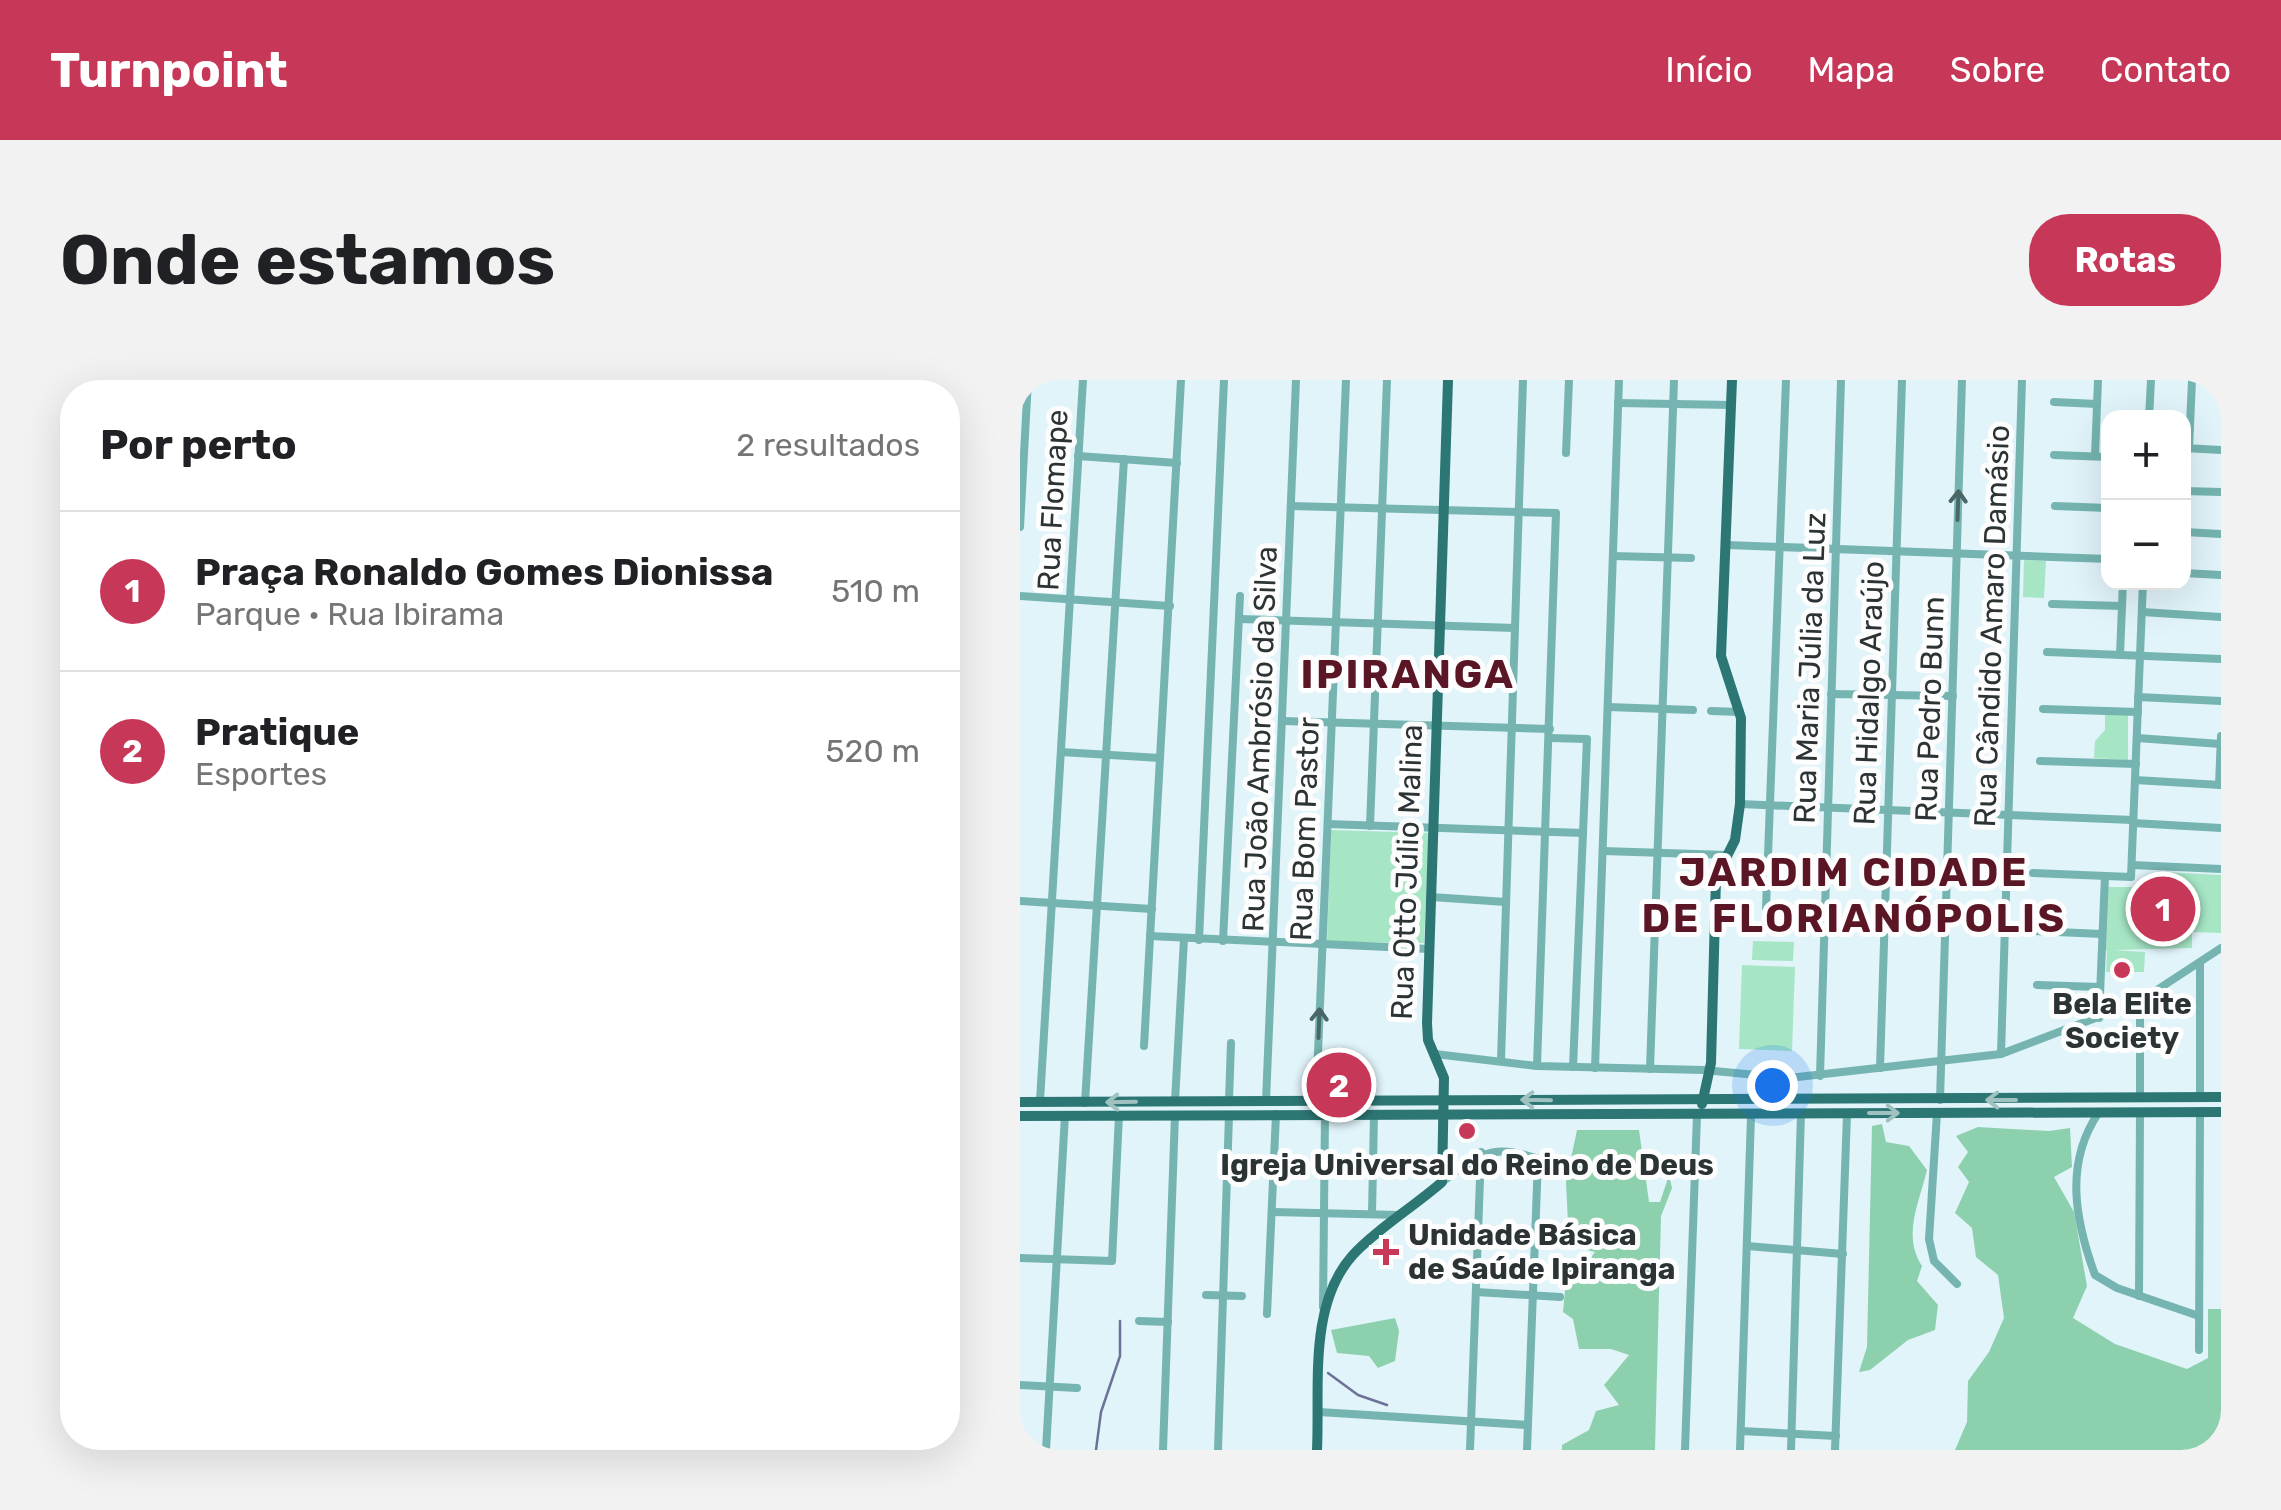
<!DOCTYPE html>
<html lang="pt">
<meta charset="utf-8">
<style>
body{margin:0;font-family:Rubik,sans-serif;background:#f2f2f2;color:#202124}
.controls{position:absolute;right:30px;top:30px;display:grid;overflow:hidden;border-radius:20px;box-shadow:0 10px 40px #0002}
.controls button{width:90px;height:90px;display:grid;place-items:center;padding:0;border:0;border-bottom:2px solid #e0e0e0;background:#fff;color:#202124;font:50px sans-serif}
.you{position:absolute;left:752px;top:705px;width:35px;height:35px;margin:-25px;border:8px solid #fff;border-radius:50%;background:#1a73e8;box-shadow:0 0 0 15px #1a73e833}
.badge{display:grid;place-items:center;width:65px;height:65px;border-radius:50%;background:#c73858;color:#fff;font-size:32px;font-weight:700}
.pin{position:absolute;translate:-50% -50%;border:5px solid #fff;box-shadow:0 2px 10px #0006}
.list{margin:0;padding:0;list-style:none}
h2{display:flex;justify-content:space-between;align-items:center;height:130px;margin:0;padding:0 40px;font-size:42px}
h2 small{font-size:32px;font-weight:400;color:#757577}
.list li{display:grid;grid-template-columns:65px 1fr auto;gap:30px;align-items:center;box-sizing:border-box;height:160px;padding:0 40px;border-top:2px solid #e0e0e0}
.list b{display:block;font-size:38px;white-space:nowrap}
.list p{margin:0;font-size:32px;white-space:nowrap;color:#757577}
.list em{font-size:32px;font-style:normal;color:#757577}
.map{position:relative;flex:none;width:1201px;height:1070px;overflow:hidden;border-radius:40px}
header{display:flex;align-items:center;gap:60px;box-sizing:border-box;height:140px;padding:0 50px;background:#c73858;color:#fff}
header strong{font-size:48px}
nav{display:flex;gap:55px;margin-inline-start:auto;font-size:35px}
.intro{display:flex;align-items:center;justify-content:space-between;box-sizing:border-box;height:240px;padding:0 60px}
h1{margin:0;font-size:70px}
.button{padding:25px 45px;border-radius:40px;background:#c73858;color:#fff;font-size:35px;font-weight:700}
main{display:flex;gap:60px;padding:0 60px}
aside{flex:1;background:#fff;border-radius:40px;box-shadow:0 10px 40px #0002}
.map>svg:first-child{display:block}
</style>
<header>
<strong>Turnpoint</strong>
<nav><a>Início</a><a>Mapa</a><a>Sobre</a><a>Contato</a></nav>
</header>
<div class="intro"><h1>Onde estamos</h1><a class="button">Rotas</a></div>
<main>
<aside>
<h2>Por perto<small>2 resultados</small></h2>
<ul class="list">
<li><span class="badge">1</span><div><b>Praça Ronaldo Gomes Dionissa</b><p>Parque · Rua Ibirama</p></div><em>510 m</em></li>
<li><span class="badge">2</span><div><b>Pratique</b><p>Esportes</p></div><em>520 m</em></li>
</ul>
</aside>
<div class="map">
<svg width="1201" height="1070" viewBox="0 0 1201 1070">
<rect width="100%" height="100%" fill="#e1f4fa"/>
<!-- green -->
<g fill="#a6e6c5">
<path d="M1004,180L1026,181L1024,218L1003,217Z"/>
<path d="M1085,335H1108V380L1074,378L1075,361L1085,350Z"/>
<path d="M311,450L409,453L404,563L307,562Z"/>
<path d="M1142,492L1201,495V553L1172,552V568L1094,570L1125,572L1124,592H1086L1087,571L1083,570L1087,507H1140Z"/>
<path d="M733,561L774,562L773,581L732,580Z"/>
<path d="M722,585L775,587L772,671L719,669Z"/>
</g>
<!-- forest -->
<g fill="#8dd0ae">
<path d="M862,744L866,762L889,766L907,790C899,824 882,855 902,886L897,901L918,925L915,950L888,960L850,990L839,992L847,967L852,746Z"/>
<path d="M958,747L1029,751L1050,748L1052,787L1034,797L1054,832L1067,906L1053,938L1095,964L1167,989L1188,978V929H1201V1070H935L947,1042L948,1001L969,972L984,938L978,895L956,877L952,848L935,833L949,802L938,787L948,772L936,756Z"/>
<path d="M557,750H619L629,822H640L649,795L652,808L641,836L635,1070H542V1065L569,1050L576,1031L599,1025L584,1005L609,975L591,969H559L553,939L543,932L547,890L564,887L575,872L549,865L546,802Z"/>
<path d="M375,938L379,951L375,981L358,988L349,976L317,973L311,950Z"/>
</g>
<g fill="none" stroke-linecap="round" stroke-linejoin="round">
<!-- stream -->
<g stroke="#6d7198" stroke-width="2.5">
<path d="M308,993L338,1015L367,1025"/>
<path d="M76,1070L81,1032L100,976V941"/>
</g>
<!-- minor -->
<g stroke="#75b4b0" stroke-width="8">
<path d="M1034,22L1077,24"/>
<path d="M598,23L711,25"/>
<path d="M1129,38L1131,0"/>
<path d="M1164,68L1201,70"/>
<path d="M1169,69L1172,0"/>
<path d="M546,73L549,0"/>
<path d="M1034,75L1088,77"/>
<path d="M58,76L157,83"/>
<path d="M1075,76L1078,0"/>
<path d="M1164,111L1201,112"/>
<path d="M271,126L536,133L517,686"/>
<path d="M1035,126L1088,128"/>
<path d="M0,147L8,0"/>
<path d="M1164,152L1201,154"/>
<path d="M707,165L1088,179"/>
<path d="M593,176L671,178"/>
<path d="M1164,193L1201,195"/>
<path d="M0,216L150,226"/>
<path d="M1032,224L1102,226"/>
<path d="M1122,232L1201,237"/>
<path d="M219,239L495,248"/>
<path d="M1027,272L1201,279"/>
<path d="M1100,275L1103,202"/>
<path d="M811,314L933,316"/>
<path d="M1118,317L1201,321"/>
<path d="M588,327L673,330"/>
<path d="M1023,329L1118,332"/>
<path d="M691,331L720,332"/>
<path d="M263,341L530,349"/>
<path d="M530,358L567,359L553,687"/>
<path d="M1117,358L1201,364"/>
<path d="M41,372L140,378"/>
<path d="M1020,381L1116,384"/>
<path d="M1115,400L1201,405"/>
<path d="M1199,405L1201,356"/>
<path d="M720,424L1113,440"/>
<path d="M1113,443L1201,448"/>
<path d="M308,444L563,453"/>
<path d="M350,446L367,0"/>
<path d="M583,471L707,475"/>
<path d="M1112,485L1201,489"/>
<path d="M1013,493L1111,497L1123,202"/>
<path d="M411,517L486,522"/>
<path d="M0,521L132,529"/>
<path d="M746,528L766,0"/>
<path d="M1014,551L1082,554"/>
<path d="M130,556L409,569"/>
<path d="M179,560L204,0"/>
<path d="M203,561L220,216"/>
<path d="M1017,605L1080,607"/>
<path d="M1079,638L1085,496"/>
<path d="M124,666L161,0"/>
<path d="M415,674L517,686L684,690L769,698L981,674L1120,621L1201,568"/>
<path d="M981,674L1002,0"/>
<path d="M481,680L503,0"/>
<path d="M575,688L599,0"/>
<path d="M860,688L882,0"/>
<path d="M630,689L654,0"/>
<path d="M800,696L821,0"/>
<path d="M732,714L733,696"/>
<path d="M1120,717V621"/>
<path d="M1180,717V584"/>
<path d="M209,720L211,663"/>
<path d="M920,720L942,0"/>
<path d="M20,721L63,0"/>
<path d="M155,721L164,559"/>
<path d="M246,721L276,0"/>
<path d="M296,721L326,0"/>
<path d="M65,723L104,79"/>
<path d="M1079,732C1044,783 1055,840 1075,895L1097,908L1179,936"/>
<path d="M917,733L909,859L914,881L937,904"/>
<path d="M422,802C473,762 481,766 542,787"/>
<path d="M253,832L380,835"/>
<path d="M352,834L354,735"/>
<path d="M727,866L823,874"/>
<path d="M0,878L92,881L99,735"/>
<path d="M456,912L540,917"/>
<path d="M186,915L222,916"/>
<path d="M1119,916L1120,732"/>
<path d="M303,927L305,735"/>
<path d="M247,934L256,734"/>
<path d="M119,941L148,942"/>
<path d="M1179,970L1180,731"/>
<path d="M0,1005L57,1008"/>
<path d="M299,1032L508,1045"/>
<path d="M721,1051L816,1056"/>
<path d="M26,1070L45,735"/>
<path d="M143,1070L155,735"/>
<path d="M198,1070L209,735"/>
<path d="M450,1070L461,772"/>
<path d="M507,1070L518,779"/>
<path d="M665,1070L677,735"/>
<path d="M720,1070L731,736"/>
<path d="M771,1070L781,733"/>
<path d="M815,1070L827,734"/>
</g>
<!-- major -->
<g stroke="#2c7774" stroke-width="10">
<path d="M0,722L1201,717"/>
<path d="M682,724L691,683L696,498L715,460L720,424L721,338L701,276L712,0"/>
<path d="M0,736L1201,732"/>
<path d="M297,1070C300,1007 288,926 332,876C353,852 396,825 422,802L424,698L408,660L407,643L428,0"/>
</g>
</g>
<!-- one-way arrows -->
<defs><path id="oneway-shaft" d="M-6 0H5M1.5-3L5.5 0L1.5 3" fill="none" stroke-width="1.6" stroke-linecap="round" stroke-linejoin="round" transform="scale(2.5)"/></defs>
<g stroke="#496766">
<use href="#oneway-shaft" transform="translate(938 125) rotate(-88)"/>
<use href="#oneway-shaft" transform="translate(299 643) rotate(-88)"/>
</g>
<g stroke="#9fc1bf">
<use href="#oneway-shaft" transform="translate(516 720) rotate(-179)"/>
<use href="#oneway-shaft" transform="translate(981 720) rotate(180)"/>
<use href="#oneway-shaft" transform="translate(101 722) rotate(179)"/>
<use href="#oneway-shaft" transform="translate(864 733)"/>
</g>
<!-- markers -->
<g fill="#c73858" stroke="#fdfdfd" stroke-width="4">
<circle cx="1102" cy="590" r="10"/>
<circle cx="447" cy="751" r="10"/>
<path d="M361 857h10v10h10v10h-10v10h-10v-10h-10v-10h10z"/>
</g>
<g text-anchor="middle" dominant-baseline="central" stroke-width="10" stroke-linejoin="round" paint-order="stroke">
<!-- street labels -->
<g font-size="30" fill="#2c3335" stroke="#fdfdfd">
<text transform="translate(33 120) rotate(-87)">Rua Flomape</text>
<text transform="translate(972 246) rotate(-88)">Rua Cândido Amaro Damásio</text>
<text transform="translate(790 288) rotate(-88)">Rua Maria Júlia da Luz</text>
<text transform="translate(849 313) rotate(-88)">Rua Hidalgo Araújo</text>
<text transform="translate(910 329) rotate(-88)">Rua Pedro Bunn</text>
<text transform="translate(240 359) rotate(-88)">Rua João Ambrósio da Silva</text>
<text transform="translate(285 449) rotate(-88)">Rua Bom Pastor</text>
<text transform="translate(387 492) rotate(-88)">Rua Otto Júlio Malina</text>
</g>
<!-- poi labels -->
<g font-size="30" font-weight="bold" fill="#2c3335" stroke="#fdfdfd">
<text x="1102" y="624">Bela Elite<tspan x="1102" dy="34">Society</tspan></text>
<text x="447" y="785">Igreja Universal do Reino de Deus</text>
<text x="388" y="855" text-anchor="start">Unidade Básica<tspan x="388" dy="34">de Saúde Ipiranga</tspan></text>
</g>
<!-- district labels -->
<g font-size="40" font-weight="bold" letter-spacing="2.5" fill="#5b1626" stroke="#fdfdfd">
<text x="388" y="294">IPIRANGA</text>
<text x="834" y="492">JARDIM CIDADE<tspan x="834" dy="46">DE FLORIANÓPOLIS</tspan></text>
</g>
</g>
</svg>
<div class="controls">
<button>+</button>
<button>−</button>
</div>
<div class="you"></div>
<div class="pin badge" style="left:1143px;top:529px">1</div>
<div class="pin badge" style="left:319px;top:705px">2</div>
</div>
</main>
